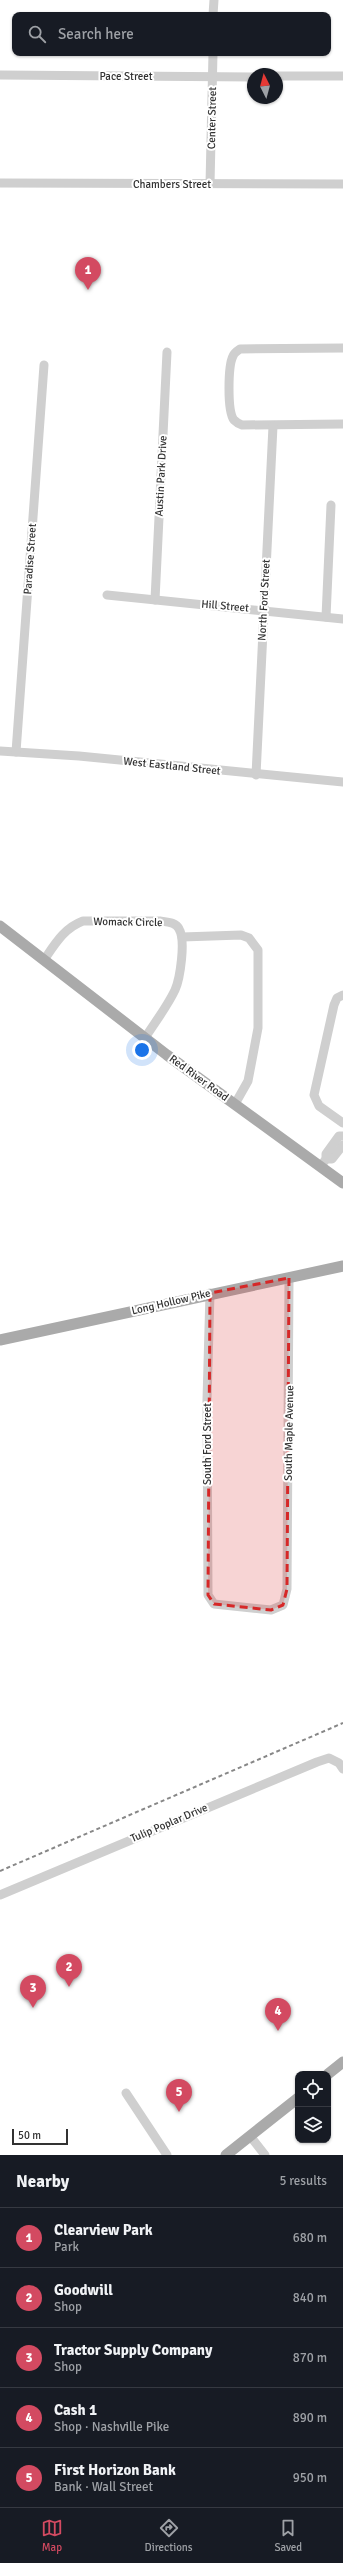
<!DOCTYPE html>
<meta charset="utf-8">
<style>
body{margin:0;font-family:Signika,sans-serif;background:#242831;color:#f1f3f6}
.controls{position:absolute;right:12px;bottom:12px;display:grid;overflow:hidden;border-radius:8px;box-shadow:0 1px 3px #0004}
.controls button{width:36px;height:36px;display:grid;place-items:center;padding:0;border:0;border-bottom:1px solid #363941;background:#171b24;color:#f1f3f6;font:20px sans-serif}
.compass{position:absolute;left:247px;top:68px;width:36px;height:36px;border-radius:50%;background:#171b24;box-shadow:0 1px 3px #0004;rotate:354deg}
.scale{position:absolute;left:12px;bottom:10px;width:56px;box-sizing:border-box;padding-left:4px;border:2px solid #323232;border-top:0;font-size:11px;line-height:14px;white-space:nowrap;color:#323232;-webkit-text-stroke:3px #fff;paint-order:stroke}
.you{position:absolute;left:142px;top:1050px;width:14px;height:14px;margin:-10px;border:3px solid #fff;border-radius:50%;background:#1a73e8;box-shadow:0 0 0 6px #1a73e833}
.badge{display:grid;place-items:center;width:26px;height:26px;border-radius:50%;background:#d34a61;color:#fff;font-size:13px;font-weight:700}
.pin{position:absolute;translate:-50% -33px;filter:drop-shadow(0 1px 2px #0008)}
.pin::after{content:'';position:absolute;top:21px;width:14px;height:12px;background:inherit;clip-path:polygon(0 0,100% 0,50% 100%)}
.list{margin:0;padding:0;list-style:none}
h2{display:flex;justify-content:space-between;align-items:center;height:52px;margin:0;padding:0 16px;font-size:17px}
h2 small{font-size:13px;font-weight:400;color:#9ea1a6}
.list li{display:grid;grid-template-columns:26px 1fr auto;gap:12px;align-items:center;box-sizing:border-box;height:60px;padding:0 16px;border-top:1px solid #363941}
.list b{display:block;font-size:15px;white-space:nowrap}
.list p{margin:0;font-size:13px;white-space:nowrap;color:#9ea1a6}
.list em{font-size:13px;font-style:normal;color:#9ea1a6}
.icon{flex:none;width:22px;height:22px;fill:none;stroke:currentColor;stroke-width:2;stroke-linecap:round;stroke-linejoin:round}
.map{position:relative;flex:none;width:343px;height:2155px;overflow:hidden}
.search{position:absolute;background:#171b24;box-shadow:0 1px 3px #0004;left:12px;right:12px;top:12px;height:44px;display:flex;align-items:center;gap:10px;box-sizing:border-box;padding:0 14px;border-radius:8px;color:#9ea1a6;font-size:15px}
.sheet{height:352px;background:#171b24}
nav{display:flex;justify-content:space-around;align-items:center;box-sizing:border-box;height:56px;border-top:1px solid #363941;background:#171b24;font-size:11px;color:#9ea1a6}
nav a{display:grid;justify-items:center;gap:2px}
nav .on{color:#d34a61}
.map>svg:first-child{display:block}
</style>
<div class="map">
<svg width="343" height="2155" viewBox="0 0 343 2155">
<rect width="100%" height="100%" fill="#fff"/>
<g fill="none" stroke-linecap="round" stroke-linejoin="round">
<!-- minor -->
<g stroke="#cfcfcf" stroke-width="9">
<path d="M213,15L214,0"/>
<path d="M0,75L253,77"/>
<path d="M277,76H343"/>
<path d="M0,183L343,184"/>
<path d="M210,184L213,53"/>
<path d="M343,348L240,349C237,351 234,353 233,356C228,366 227,411 234,420C236,422 239,424 242,425L343,424"/>
<path d="M107,595L343,619"/>
<path d="M155,600L167,352"/>
<path d="M326,617L331,505"/>
<path d="M0,751L79,756L343,782"/>
<path d="M16,752L44,365"/>
<path d="M256,775L273,426"/>
<path d="M182,937L241,935L249,938L258,950V1028L248,1081L235,1104"/>
<path d="M44,960C55,944 64,928 83,921H160C167,922 176,922 179,929C186,940 180,979 175,990C167,1007 155,1022 145,1038"/>
<path d="M343,995L337,998L334,1005L314,1095L319,1106L343,1123"/>
<path d="M326,1159H332L343,1145"/>
<path d="M320,1167L326,1159V1154L339,1136H343"/>
<path d="M210,1293L207,1400L208,1595L214,1604L271,1610L283,1605L287,1589L289,1278"/>
<path d="M0,1895L317,1762L329,1758L339,1763L343,1769"/>
<path d="M126,2093L167,2155"/>
<path d="M250,2136L265,2155"/>
</g>
<!-- major -->
<g stroke="#aaa" stroke-width="11">
<path d="M0,926L167,1055L343,1183"/>
<path d="M0,1340L343,1266"/>
<path d="M328,2074L343,2062"/>
<path d="M226,2155L298,2098"/>
</g>
<!-- rail -->
<path stroke="#878787" stroke-width="2" stroke-dasharray="4 3" stroke-linecap="butt" d="M0,1871L343,1723"/>
</g>
<!-- marked area -->
<path fill="#d62828" fill-opacity="0.2" stroke="#d62828" stroke-width="3" stroke-dasharray="8 5" stroke-linejoin="round" d="M289,1278L287,1589L283,1605L271,1610L214,1604L208,1595L210,1293Z"/>
<g text-anchor="middle" dominant-baseline="central" stroke-width="4" stroke-linejoin="round" paint-order="stroke">
<!-- street labels -->
<g font-size="11" fill="#323232" stroke="#fff">
<text x="126" y="76">Pace Street</text>
<text transform="translate(212 118) rotate(-89)">Center Street</text>
<text x="172" y="184">Chambers Street</text>
<text transform="translate(161 476) rotate(-87)">Austin Park Drive</text>
<text transform="translate(30 559) rotate(-86)">Paradise Street</text>
<text transform="translate(264 600) rotate(-87)">North Ford Street</text>
<text transform="translate(225 606) rotate(5)">Hill Street</text>
<text transform="translate(172 766) rotate(6)">West Eastland Street</text>
<text transform="translate(128 922) rotate(1)">Womack Circle</text>
<text transform="translate(199 1078) rotate(36)">Red River Road</text>
<text transform="translate(171 1302) rotate(-13)">Long Hollow Pike</text>
<text transform="translate(289 1433) rotate(-89)">South Maple Avenue</text>
<text transform="translate(207 1444) rotate(-90)">South Ford Street</text>
<text transform="translate(169 1823) rotate(-23)">Tulip Poplar Drive</text>
</g>
</g>
</svg>
<div class="controls">
<button><svg class="icon" aria-label="locate" viewBox="0 0 24 24"><circle cx="12" cy="12" r="6"/><path d="M12 2v4M12 18v4M2 12h4M18 12h4"/></svg></button>
<button><svg class="icon" aria-label="layers" viewBox="0 0 24 24"><path d="M12 4l9 5-9 5-9-5zM3 14l9 5 9-5"/></svg></button>
</div>
<svg class="compass" viewBox="-18 -18 36 36"><path d="M0-13l5 13h-10z" fill="#e53935"/><path d="M0 13l5-13h-10z" fill="#9ea1a6"/></svg>
<div class="scale">50 m</div>
<div class="you"></div>
<div class="pin badge" style="left:88px;top:290px">1</div>
<div class="pin badge" style="left:69px;top:1987px">2</div>
<div class="pin badge" style="left:33px;top:2008px">3</div>
<div class="pin badge" style="left:278px;top:2031px">4</div>
<div class="pin badge" style="left:179px;top:2112px">5</div>
<div class="search"><svg class="icon" aria-label="search" viewBox="0 0 24 24"><circle cx="10" cy="10" r="6"/><path d="M15 15l6 6"/></svg>Search here</div>
</div>
<section class="sheet">
<h2>Nearby<small>5 results</small></h2>
<ul class="list">
<li><span class="badge">1</span><div><b>Clearview Park</b><p>Park</p></div><em>680 m</em></li>
<li><span class="badge">2</span><div><b>Goodwill</b><p>Shop</p></div><em>840 m</em></li>
<li><span class="badge">3</span><div><b>Tractor Supply Company</b><p>Shop</p></div><em>870 m</em></li>
<li><span class="badge">4</span><div><b>Cash 1</b><p>Shop · Nashville Pike</p></div><em>890 m</em></li>
<li><span class="badge">5</span><div><b>First Horizon Bank</b><p>Bank · Wall Street</p></div><em>950 m</em></li>
</ul>
</section>
<nav>
<a class="on"><svg class="icon" aria-label="map" viewBox="0 0 24 24"><path d="M3 6l6-2 6 2 6-2v14l-6 2-6-2-6 2zM9 4v14M15 6v14"/></svg>Map</a>
<a><svg class="icon" aria-label="directions" viewBox="0 0 24 24"><path d="M12 3l9 9-9 9-9-9zM9 14v-3h6M13 9l2 2-2 2"/></svg>Directions</a>
<a><svg class="icon" aria-label="saved" viewBox="0 0 24 24"><path d="M7 4h10v16l-5-4-5 4z"/></svg>Saved</a>
</nav>
